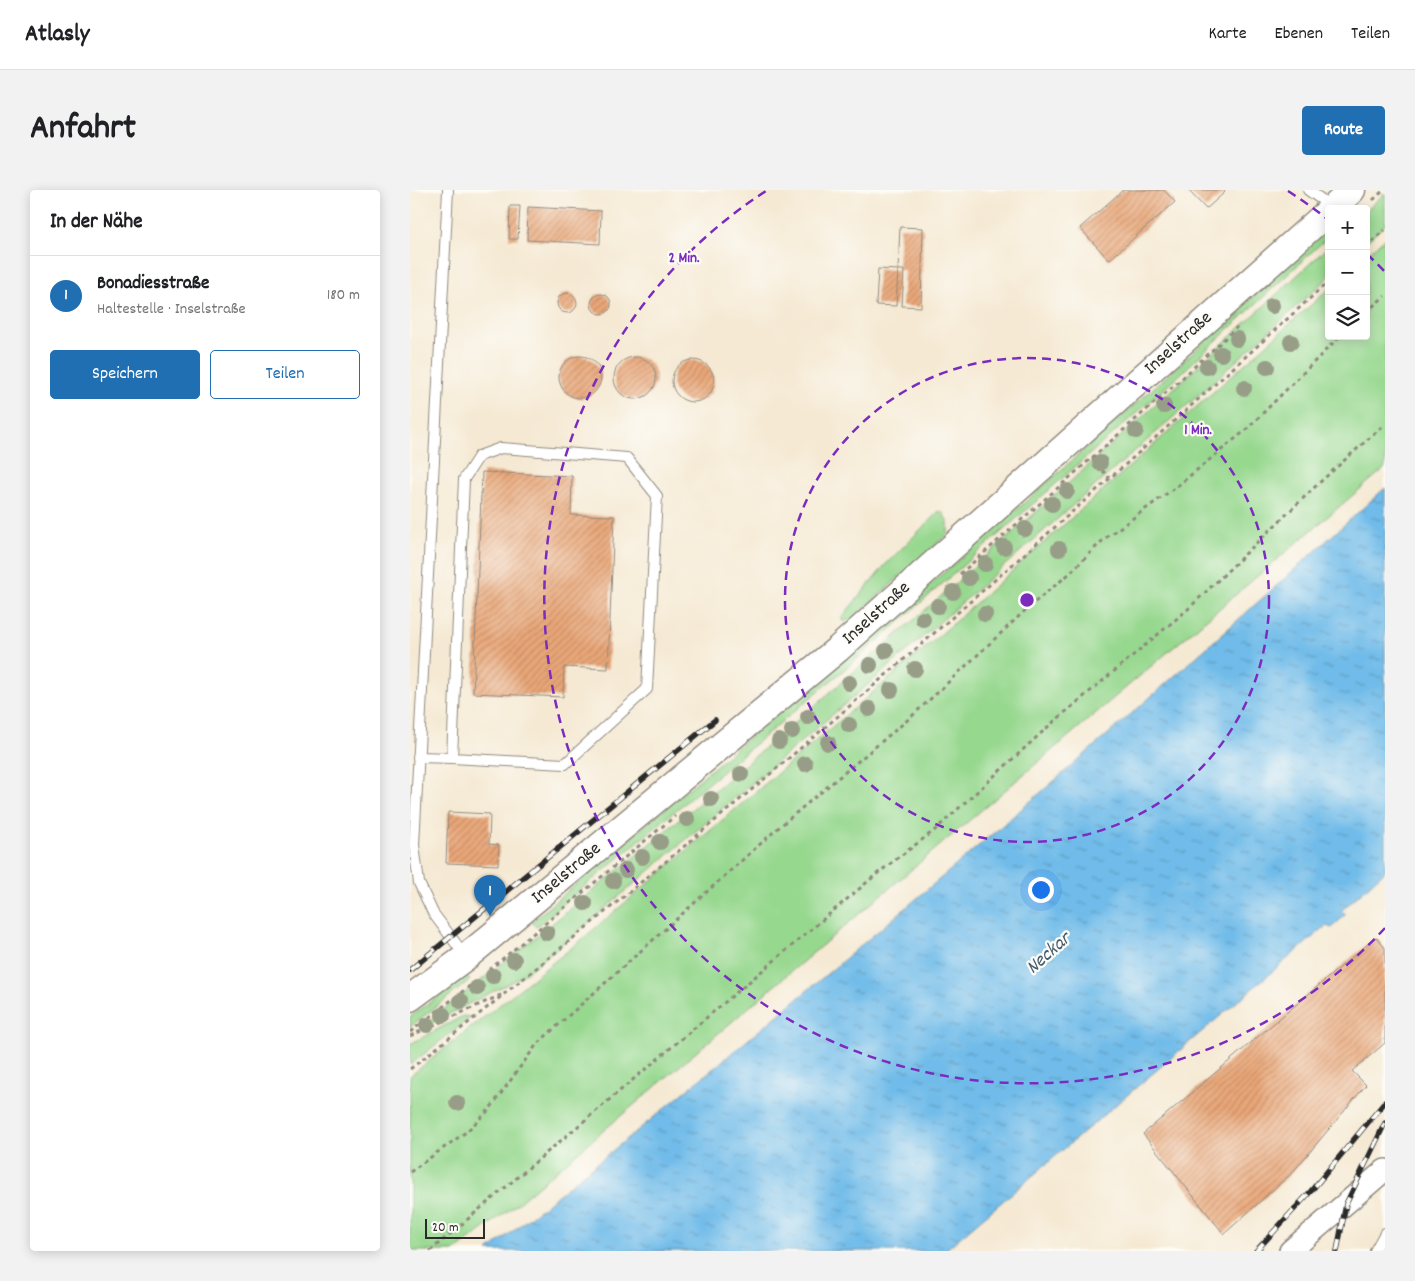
<!DOCTYPE html>
<html lang="de">
<meta charset="utf-8">
<style>
body{margin:0;font-family:Dekko,sans-serif;background:#f2f2f2;color:#202124}
.controls{position:absolute;right:15px;top:15px;display:grid;overflow:hidden;border-radius:5px;box-shadow:0 2px 12px #0003}
.controls button{width:45px;height:45px;display:grid;place-items:center;padding:0;border:0;border-bottom:1px solid #e0e0e0;background:#fff;color:#202124;font:25px sans-serif}
.scale{position:absolute;left:15px;bottom:12px;width:60px;box-sizing:border-box;padding-left:5px;border:2px solid #2b2b2b;border-top:0;font-size:14px;line-height:18px;white-space:nowrap;color:#2b2b2b;-webkit-text-stroke:4px #fdfcf7;paint-order:stroke}
.you{position:absolute;left:630px;top:699px;width:18px;height:18px;margin:-12px;border:4px solid #fff;border-radius:50%;background:#1a73e8;box-shadow:0 0 0 8px #1a73e833}
.badge{display:grid;place-items:center;width:32px;height:32px;border-radius:50%;background:#1f6fb2;color:#fff;font-size:16px;font-weight:700}
.pin{position:absolute;translate:-50% -41px;filter:drop-shadow(0 1px 2px #0008)}
.pin::after{content:'';position:absolute;top:26px;width:18px;height:15px;background:inherit;clip-path:polygon(0 0,100% 0,50% 100%)}
.list{margin:0;padding:0;list-style:none}
h2{display:flex;justify-content:space-between;align-items:center;height:65px;margin:0;padding:0 20px;font-size:21px}
h2 small{font-size:16px;font-weight:400;color:#757577}
.list li{display:grid;grid-template-columns:32px 1fr auto;gap:15px;align-items:center;box-sizing:border-box;height:80px;padding:0 20px;border-top:1px solid #e0e0e0}
.list b{display:block;font-size:19px;white-space:nowrap}
.list p{margin:0;font-size:16px;white-space:nowrap;color:#757577}
.list em{font-size:16px;font-style:normal;color:#757577}
.actions{display:flex;gap:10px;padding:15px 20px}
.actions a{flex:1;padding:11px 0;border:1px solid #1f6fb2;border-radius:5px;text-align:center;font-size:18px;color:#1f6fb2}
.actions .main{background:#1f6fb2;color:#fff}
.icon{flex:none;width:28px;height:28px;fill:none;stroke:currentColor;stroke-width:2;stroke-linecap:round;stroke-linejoin:round}
.map{position:relative;flex:none;width:975px;height:1061px;overflow:hidden;border-radius:5px}
header{display:flex;align-items:center;gap:30px;box-sizing:border-box;height:70px;padding:0 25px;background:#fff;border-bottom:1px solid #e0e0e0}
header strong{font-size:24px}
nav{display:flex;gap:28px;margin-inline-start:auto;font-size:18px}
.intro{display:flex;align-items:center;justify-content:space-between;box-sizing:border-box;height:120px;padding:0 30px}
h1{margin:0;font-size:35px}
.button{padding:12px 22px;border-radius:5px;background:#1f6fb2;color:#fff;font-size:18px;font-weight:700}
main{display:flex;gap:30px;padding:0 30px}
aside{flex:1;background:#fff;border-radius:5px;box-shadow:0 2px 12px #0003}
.map>svg:first-child{display:block}
</style>
<header>
<strong>Atlasly</strong>
<nav><a>Karte</a><a>Ebenen</a><a>Teilen</a></nav>
</header>
<div class="intro"><h1>Anfahrt</h1><a class="button">Route</a></div>
<main>
<aside>
<h2>In der Nähe<small></small></h2>
<ul class="list">
<li><span class="badge">1</span><div><b>Bonadiesstraße</b><p>Haltestelle · Inselstraße</p></div><em>180 m</em></li>
</ul>
<div class="actions"><a class="main">Speichern</a><a>Teilen</a></div>
</aside>
<div class="map">
<svg width="975" height="1061" viewBox="0 0 975 1061">
<defs>
<pattern id="water-ripples" width="26" height="14" patternUnits="userSpaceOnUse" patternTransform="scale(1.25)"><rect width="26" height="14" fill="#70bbe9"/><path d="M2 4q2-2 4 0t4 0M15 11q2-2 4 0t4 0" fill="none" stroke="#5c98bd"/></pattern>
<pattern id="building-hatch" width="6" height="6" patternUnits="userSpaceOnUse" patternTransform="scale(1.25)"><rect width="6" height="6" fill="#eaa778"/><path d="M-1 1l2-2M0 6l6-6M5 7l2-2" fill="none" stroke="#be8863"/></pattern>
</defs>
<rect width="100%" height="100%" fill="#fdfcf7"/>
<filter id="ink" filterUnits="userSpaceOnUse"><feTurbulence type="fractalNoise" baseFrequency=".02" numOctaves="2"/><feDisplacementMap in="SourceGraphic" scale="10" xChannelSelector="R" yChannelSelector="G"/><feConvolveMatrix kernelMatrix="1 2 1 2 8 2 1 2 1" color-interpolation-filters="sRGB"/></filter>
<filter id="wash" filterUnits="userSpaceOnUse"><feTurbulence type="fractalNoise" baseFrequency=".0096" numOctaves="4" result="noise"/><feDisplacementMap in="SourceGraphic" scale="20" xChannelSelector="R" yChannelSelector="G"/><feGaussianBlur stdDeviation="1.12" result="paint"/><feColorMatrix in="noise" values="0 0 0 0 0 0 0 0 0 0 0 0 0 0 0 0 0 1.4 0 .05"/><feComposite in="paint" operator="in"/></filter>
<g filter="url(#wash)">
<rect width="100%" height="100%" fill="#f5e9d3"/>
<!-- green -->
<g fill="#97d88f" stroke="#61825d">
<path d="M975,3V35L956,52V21Z"/>
<path d="M919,37V46L764,190L448,468L126,737L121,732L577,346L759,184Z"/>
<path d="M975,48V278L107,1014L44,1061H0V886L170,751L521,453L919,99V146H956V65Z"/>
<path d="M919,56V87L791,203L481,475L165,744L109,788L14,837V835C328,591 627,326 919,56Z"/>
<path d="M529,321L533,323L538,333V344L441,430L432,431V427L477,373Z"/>
<path d="M56,786L60,790L0,837V827Z"/>
<path d="M53,826L61,827L0,875V854Z"/>
</g>
<!-- water -->
<path fill="url(#water-ripples)" stroke="#4e738a" d="M975,298V681L931,721L936,724L922,738L916,736L534,1061H78C385,816 684,562 975,298Z"/>
<g id="blocks">
<!-- building -->
<g fill="url(#building-hatch)">
<path d="M713,0H754L765,12L699,70L670,38Z"/>
<path d="M778,0H813L815,2L796,19Z"/>
<path d="M100,16H110L108,49H99Z"/>
<path d="M118,17L191,21L190,54L117,50Z"/>
<path d="M490,37L513,38L511,117L492,116L494,80H488Z"/>
<path d="M468,79L488,80L486,116L466,115Z"/>
<circle cx="157" cy="113" r="10"/>
<circle cx="191" cy="114" r="10"/>
<circle cx="170" cy="187" r="21"/>
<circle cx="225" cy="188" r="21"/>
<circle cx="283" cy="191" r="21"/>
<path d="M72,282L162,286L161,325L204,326L198,479L154,477L153,507L63,503Z"/>
<path d="M38,622L80,624L79,654L89,655L88,675L36,673Z"/>
<path d="M966,747L975,758V853L942,881L956,895L882,983L814,1044L733,944Z"/>
</g>
</g>
</g>
<g filter="url(#ink)">
<use href="#blocks" fill-opacity="0" stroke="#908a7f" stroke-width="1"/>
<g fill="none" stroke-linecap="round" stroke-linejoin="round">
<defs>
<g id="service">
<path d="M38,0L4,655L9,693L23,723L56,767"/>
<path d="M898,0L922,17"/>
<path d="M8,567L42,568L54,289L69,266L91,258L217,268L247,306L237,499L155,574L42,568"/>
<path d="M965,1061L975,1043"/>
</g>
<path id="minor" d="M880,1061L975,980"/>
<g id="tertiary">
<path d="M922,19L942,0"/>
<path d="M0,808L56,767L428,459L919,21"/>
</g>
</defs>
<!-- service casing -->
<use href="#service" stroke="#908a7f" stroke-width="12"/>
<!-- minor casing -->
<use href="#minor" stroke="#908a7f" stroke-width="24"/>
<!-- tertiary casing -->
<use href="#tertiary" stroke="#908a7f" stroke-width="29"/>
<!-- path -->
<g stroke="#908a7f" stroke-width="3" stroke-dasharray="4 4" stroke-linecap="butt">
<path d="M963,10L974,0"/>
<path d="M956,57L975,40"/>
<path d="M956,122L975,106"/>
<path d="M682,268L699,288"/>
<path d="M550,384L768,192L827,137"/>
<path d="M79,780L265,626"/>
<path d="M0,842L61,795"/>
<path d="M0,846L93,804"/>
<path d="M0,879C317,629 620,363 919,91"/>
<path d="M0,982L56,942L79,920L127,854L368,638L501,527L620,416L659,384L694,349L766,297L836,240L930,146"/>
<path d="M20,1061L468,683L525,640L640,535L777,420L909,293L975,234"/>
</g>
<!-- service -->
<use href="#service" stroke="#fff" stroke-width="10"/>
<!-- minor -->
<use href="#minor" stroke="#fff" stroke-width="21"/>
<!-- tertiary -->
<use href="#tertiary" stroke="#fff" stroke-width="26"/>
<defs>
<g id="rail">
<path d="M0,780L305,530"/>
<path d="M846,1061L901,1001L975,912"/>
<path d="M927,1061L936,1014L975,933"/>
</g>
</defs>
<!-- rail casing -->
<use href="#rail" stroke="#2b2b2b" stroke-width="5.5"/>
<!-- rail -->
<use href="#rail" stroke="#fdfcf7" stroke-width="4" stroke-dasharray="11" stroke-linecap="butt"/>
</g>
<!-- trees -->
<g fill="#989d87">
<circle cx="862" cy="116" r="8"/>
<circle cx="827" cy="149" r="8"/>
<circle cx="881" cy="152" r="8"/>
<circle cx="811" cy="164" r="8"/>
<circle cx="797" cy="177" r="8"/>
<circle cx="857" cy="177" r="8"/>
<circle cx="834" cy="198" r="8"/>
<circle cx="754" cy="216" r="8"/>
<circle cx="726" cy="241" r="8"/>
<circle cx="690" cy="273" r="8"/>
<circle cx="657" cy="301" r="8"/>
<circle cx="642" cy="314" r="8"/>
<circle cx="615" cy="339" r="8"/>
<circle cx="594" cy="357" r="8"/>
<circle cx="649" cy="359" r="8"/>
<circle cx="575" cy="374" r="8"/>
<circle cx="559" cy="388" r="8"/>
<circle cx="543" cy="402" r="8"/>
<circle cx="528" cy="416" r="8"/>
<circle cx="575" cy="424" r="8"/>
<circle cx="513" cy="429" r="8"/>
<circle cx="476" cy="461" r="8"/>
<circle cx="460" cy="475" r="8"/>
<circle cx="505" cy="479" r="8"/>
<circle cx="439" cy="493" r="8"/>
<circle cx="481" cy="500" r="8"/>
<circle cx="459" cy="519" r="8"/>
<circle cx="398" cy="527" r="8"/>
<circle cx="439" cy="535" r="8"/>
<circle cx="382" cy="541" r="8"/>
<circle cx="369" cy="551" r="8"/>
<circle cx="418" cy="553" r="8"/>
<circle cx="395" cy="574" r="8"/>
<circle cx="331" cy="584" r="8"/>
<circle cx="301" cy="609" r="8"/>
<circle cx="277" cy="629" r="8"/>
<circle cx="250" cy="652" r="8"/>
<circle cx="232" cy="667" r="8"/>
<circle cx="216" cy="680" r="8"/>
<circle cx="203" cy="691" r="8"/>
<circle cx="175" cy="713" r="8"/>
<circle cx="137" cy="743" r="8"/>
<circle cx="104" cy="770" r="8"/>
<circle cx="83" cy="786" r="8"/>
<circle cx="67" cy="798" r="8"/>
<circle cx="51" cy="811" r="8"/>
<circle cx="33" cy="825" r="8"/>
<circle cx="17" cy="835" r="8"/>
<circle cx="47" cy="913" r="8"/>
</g>
</g>
<!-- distance rings -->
<g fill="none" stroke="#7b2cbf" stroke-width="2.5" stroke-dasharray="9 6">
<circle cx="617" cy="410" r="242"/>
<path d="M975 738A485 485 0 1 1 356 1M878 1A485 485 0 0 1 916 28M957 64A485 485 0 0 1 975 82"/>
</g>
<g text-anchor="middle" dominant-baseline="central" stroke-width="4.5" stroke-linejoin="round" paint-order="stroke">
<!-- street labels -->
<g font-size="19" fill="#2b2b2b" stroke="#fdfcf7">
<text transform="translate(769 154) rotate(-42)">Inselstraße</text>
<text transform="translate(467 424) rotate(-42)">Inselstraße</text>
<text transform="translate(157 684) rotate(-40)">Inselstraße</text>
</g>
<!-- water labels -->
<g font-size="20" font-style="italic" fill="#435d6e" stroke="#fdfcf7">
<text transform="translate(639 764) rotate(-42)">Neckar</text>
</g>
</g>
<circle cx="617" cy="410" r="8" fill="#7b2cbf" stroke="#fdfcf7" stroke-width="2.5"/>
<g font-size="15" text-anchor="middle" font-weight="bold" fill="#7b2cbf" stroke="#fdfcf7" stroke-width="4.5" stroke-linejoin="round" paint-order="stroke">
<text x="274" y="72">2 Min.</text>
<text x="788" y="244">1 Min.</text>
</g>
</svg>
<div class="controls">
<button>+</button>
<button>−</button>
<button><svg class="icon" aria-label="layers" viewBox="0 0 24 24"><path d="M12 4l9 5-9 5-9-5zM3 14l9 5 9-5"/></svg></button>
</div>
<div class="scale">20 m</div>
<div class="you"></div>
<div class="pin badge" style="left:80px;top:726px">1</div>
</div>
</main>
